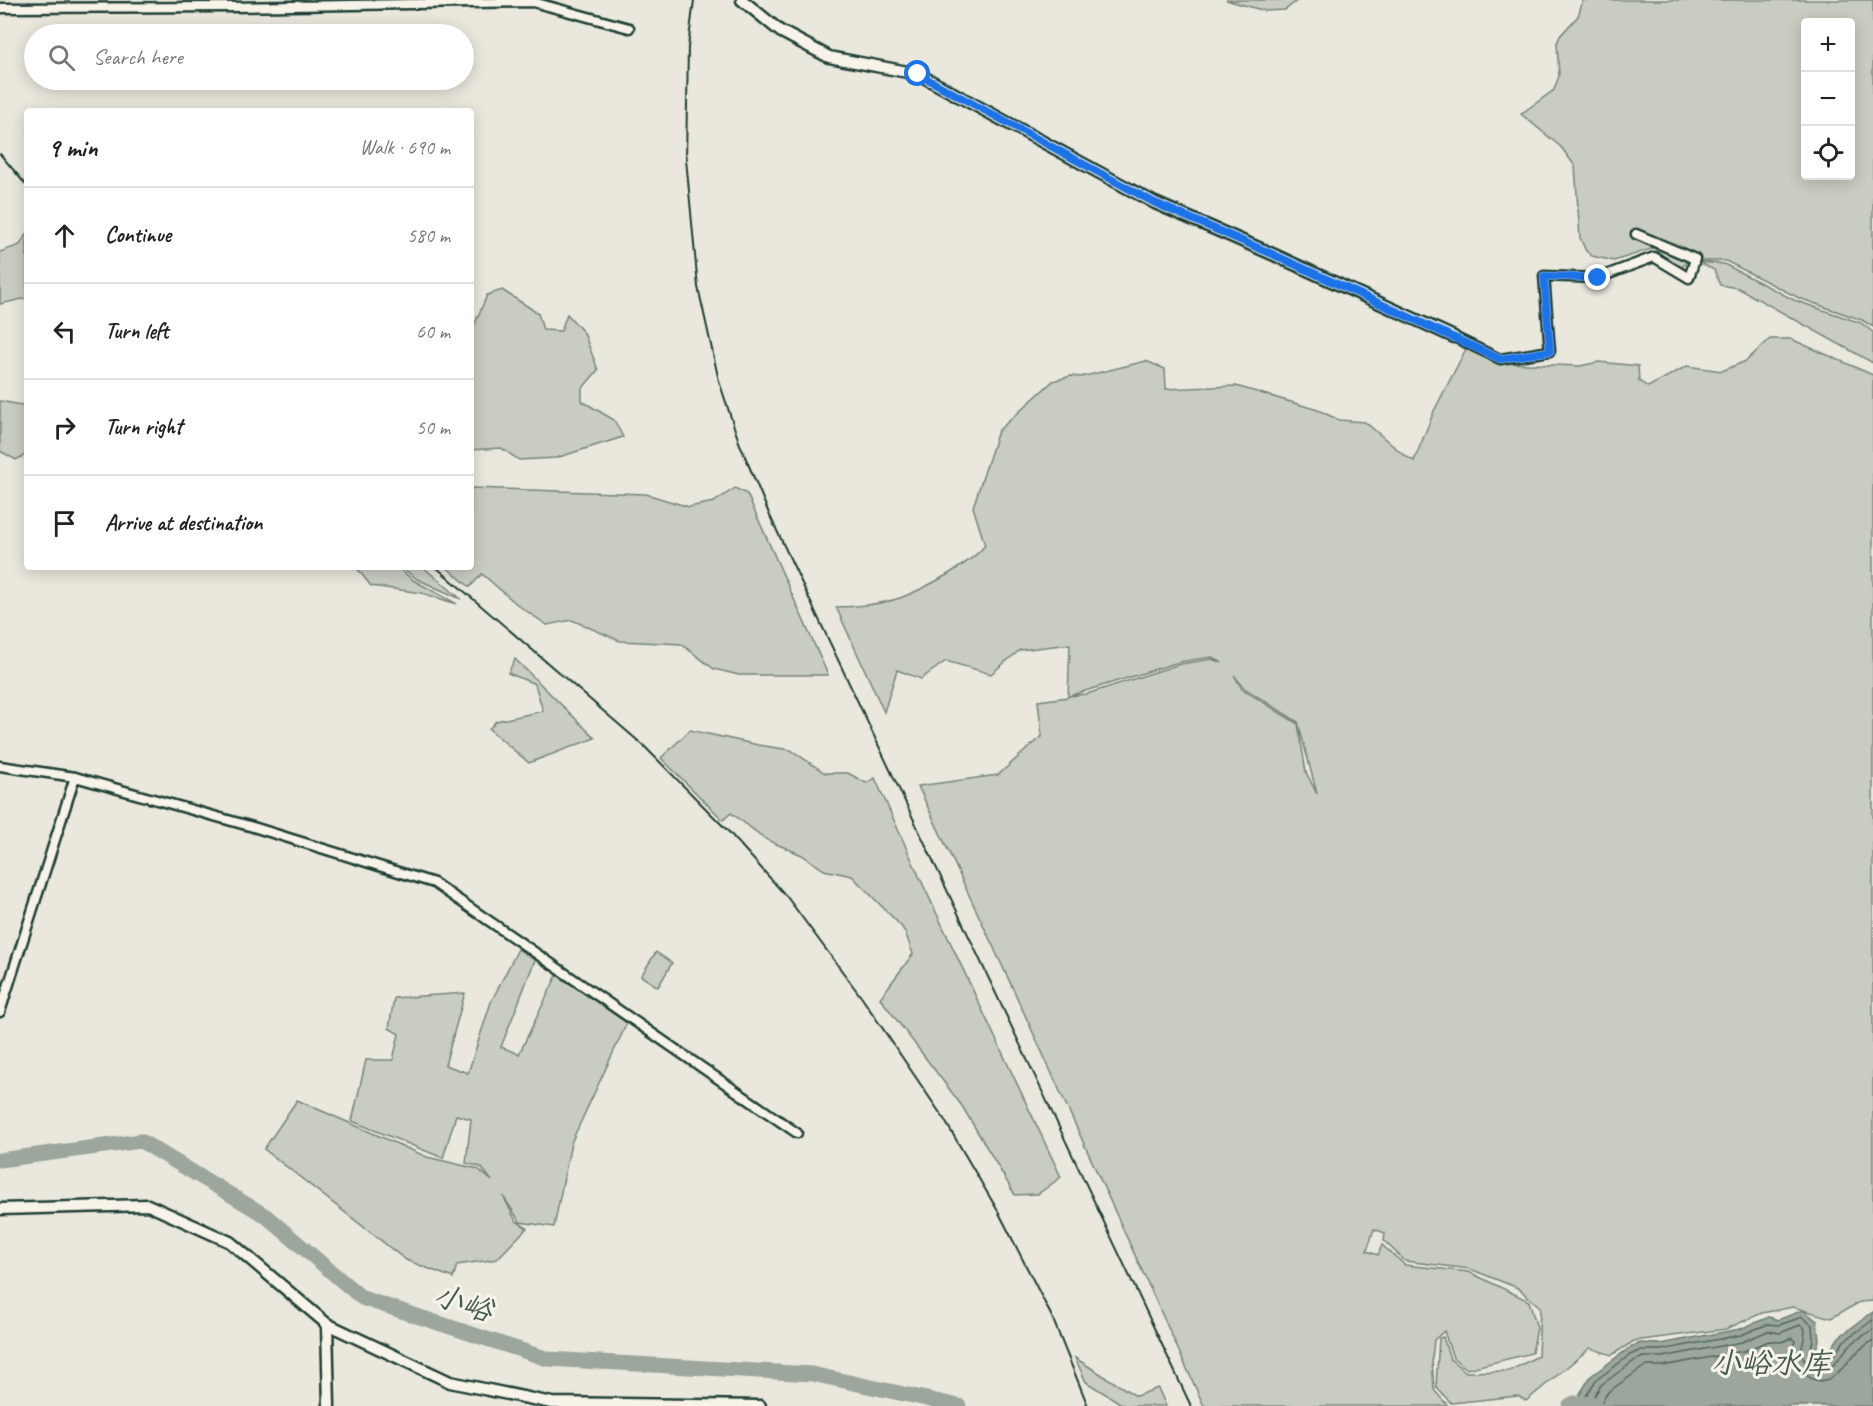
<!DOCTYPE html>
<meta charset="utf-8">
<style>
body{margin:0;font-family:Caveat,"LXGW WenKai TC",sans-serif;background:#f6f6f6;color:#222}
.controls{position:absolute;right:18px;top:18px;display:grid;overflow:hidden;border-radius:6px;box-shadow:0 3px 15px #0003}
.controls button{width:54px;height:54px;display:grid;place-items:center;padding:0;border:0;border-bottom:2px solid #e0e0e0;background:#fff;color:#222;font:30px sans-serif}
.stop{position:absolute;width:18px;height:18px;margin:-14px;border:4px solid #1a73e8;border-radius:50%;background:#fff}
.stop.end{background:#1a73e8;border-color:#fff;box-shadow:0 2px 6px #0008}
.list{margin:0;padding:0;list-style:none}
h2{display:flex;justify-content:space-between;align-items:center;height:78px;margin:0;padding:0 24px;font-size:26px}
h2 small{font-size:20px;font-weight:400;color:#767676}
.list li{display:grid;grid-template-columns:39px 1fr auto;gap:18px;align-items:center;box-sizing:border-box;height:96px;padding:0 24px;border-top:2px solid #e0e0e0}
.list b{display:block;font-size:22px;white-space:nowrap}
.list em{font-size:20px;font-style:normal;color:#767676}
.icon{flex:none;width:33px;height:33px;fill:none;stroke:currentColor;stroke-width:2;stroke-linecap:round;stroke-linejoin:round}
.map{position:relative;flex:none;width:1873px;height:1406px;overflow:hidden}
.search{position:absolute;background:#fff;box-shadow:0 3px 15px #0003;left:24px;top:24px;width:450px;height:66px;display:flex;align-items:center;gap:15px;box-sizing:border-box;padding:0 21px;border-radius:33px;color:#767676;font-size:22px}
.panel{position:absolute;background:#fff;box-shadow:0 3px 15px #0003;left:24px;top:108px;width:450px;height:462px;border-radius:6px}
.map>svg:first-child{display:block}
</style>
<div class="map">
<svg width="1873" height="1406" viewBox="0 0 1873 1406">
<rect width="100%" height="100%" fill="#eae8dd"/>
<filter id="ink" filterUnits="userSpaceOnUse"><feTurbulence type="fractalNoise" baseFrequency=".0167" numOctaves="2"/><feDisplacementMap in="SourceGraphic" scale="12" xChannelSelector="R" yChannelSelector="G"/><feConvolveMatrix kernelMatrix="1 2 1 2 8 2 1 2 1" color-interpolation-filters="sRGB"/></filter>
<g filter="url(#ink)">
<!-- green -->
<g fill="#c8ccc1" stroke="#74847a" stroke-width="1.5" fill-rule="evenodd">
<path d="M1226,0H1298L1285,10L1265,11Z"/>
<path d="M1583,0H1873V327L1862,320L1799,298L1726,261H1687L1677,274L1667,259L1654,248L1614,261L1592,256L1586,251L1580,238L1575,166L1561,147L1521,114L1554,90L1559,76L1557,43L1560,36L1578,16ZM1806,22H1850V176H1806Z"/>
<path d="M27,233V298L0,304V252L20,245Z"/>
<path d="M1698,262L1724,264L1794,300L1861,323L1873,332V363L1738,288L1720,285L1714,270Z"/>
<path d="M502,290L538,313L543,330L561,331L567,314L584,333L598,370L582,389V401L614,420L623,437L556,458L519,460L501,448L471,450V333L487,295Z"/>
<path d="M1770,339H1791L1873,375V1301L1860,1302L1831,1318L1793,1307L1762,1313L1726,1329L1634,1341L1612,1355L1590,1348L1526,1401L1518,1396L1451,1403L1436,1387L1439,1338L1443,1337L1450,1359L1466,1372L1509,1371L1538,1356L1540,1307L1518,1288L1470,1269L1405,1261L1384,1241L1385,1233L1374,1229L1367,1251L1378,1255L1382,1245L1405,1265L1469,1272L1529,1301L1537,1328L1532,1353L1467,1369L1453,1358L1444,1331L1434,1340L1432,1359L1434,1390L1448,1406H1204L1014,991L918,786L998,775L1042,736L1038,701L1068,697L1070,644L1020,650L991,674L946,661L921,679L897,670L884,712L836,607C855,607 882,604 900,598C924,589 971,564 985,545L973,507L998,431L1053,381L1071,376L1081,377L1146,361L1165,369L1166,389L1236,386L1318,410L1339,420L1365,422L1405,456L1414,461L1434,411L1467,347L1506,363L1580,366L1599,362L1638,366L1639,381L1648,387L1687,366L1722,371L1746,361ZM1212,657L1222,663L1212,659L1180,664L1087,694L1069,696L1179,662ZM1234,675L1244,688L1298,722L1317,794L1306,772L1298,724L1242,689Z"/>
<path d="M0,401L27,406V454L16,460L0,451Z"/>
<path d="M471,488L646,494L689,507L714,502L735,488L747,494L828,675H739L714,669L681,644L620,641L572,620L547,625L519,606L482,574L470,587L446,567H471Z"/>
<path d="M356,567H397L413,580L457,604L422,593L371,586Z"/>
<path d="M401,567H423L461,599L417,579Z"/>
<path d="M515,659L595,738L529,763L489,729L496,721L543,711L535,684L508,673Z"/>
<path d="M690,730L758,745L791,750L825,773H848L866,783L875,778L919,876L1061,1177L1038,1194L1015,1195L962,1106L880,998L913,954L905,932L901,926L852,876L824,870L802,855L767,840L731,813L723,820L661,758Z"/>
<path d="M518,949L535,960L501,1047L519,1054L557,975L627,1023L571,1143L554,1227L520,1222L503,1196L516,1221L527,1228L497,1259L457,1265L453,1278L406,1260L264,1149L297,1100L427,1157L478,1169L492,1181L481,1167L466,1163L471,1119L456,1115L443,1158L352,1121L366,1060H393L399,1034L389,1028L394,998L465,993L445,1065L468,1073L491,1002Z"/>
<path d="M656,952L672,963L658,987L641,976Z"/>
<path d="M1075,1358L1136,1396L1158,1388L1166,1406H1125L1086,1382Z"/>
</g>
<!-- water -->
<path fill="#9ca69c" stroke="#6a7c72" stroke-width="1.5" d="M1803,1310L1817,1321L1819,1340L1815,1352L1821,1358L1829,1352L1839,1337L1873,1312V1406H1575L1574,1403L1591,1376L1628,1349L1640,1343L1660,1344L1740,1329L1769,1317L1778,1320Z"/>
<g fill="none" stroke-linecap="round" stroke-linejoin="round">
<!-- shore -->
<g stroke="#51675e" stroke-width="1.5">
<path d="M1580,1406L1596,1380L1630,1355L1641,1350H1661L1741,1335L1768,1324L1779,1325L1802,1317L1812,1325L1813,1339L1810,1355L1816,1362L1822,1364L1833,1356L1844,1341L1873,1320"/>
<path d="M1588,1406L1601,1385L1634,1361L1643,1357H1662L1742,1342L1768,1331L1780,1333L1800,1325L1805,1329C1805,1340 1801,1345 1802,1353C1802,1358 1805,1362 1809,1365C1826,1383 1839,1357 1849,1346C1856,1340 1865,1335 1873,1329"/>
<path d="M1599,1406L1608,1392L1645,1366H1663L1744,1351L1769,1341L1781,1342L1792,1338L1795,1341C1791,1353 1793,1362 1802,1371C1823,1394 1841,1371 1854,1355C1859,1349 1867,1345 1873,1340"/>
</g>
<!-- river -->
<g stroke="#9ca69c" stroke-width="15">
<path d="M0,1160L141,1141L266,1216L362,1298L548,1359L812,1374L959,1406"/>
<path d="M1569,1406L1574,1403L1594,1404"/>
</g>
<defs>
<g id="minor">
<path d="M0,8L231,7L533,2L629,28"/>
<path d="M1454,337L1500,359L1550,351L1544,276L1598,278L1654,257L1689,278L1695,259L1636,234"/>
<path d="M0,766L75,777L253,827L434,883L797,1133"/>
<path d="M0,1012L75,777"/>
</g>
<g id="tertiary">
<path d="M742,0L780,31L829,57L918,74L1155,203L1270,253L1454,337"/>
<path d="M0,1209L148,1205L230,1242L327,1324L450,1382L552,1403L760,1406"/>
<path d="M327,1324L329,1406"/>
</g>
</defs>
<!-- minor casing -->
<use href="#minor" stroke="#1f3d34" stroke-width="13"/>
<!-- tertiary casing -->
<use href="#tertiary" stroke="#1f3d34" stroke-width="15"/>
<!-- minor -->
<use href="#minor" stroke="#f7f3e8" stroke-width="8"/>
<!-- tertiary -->
<use href="#tertiary" stroke="#f7f3e8" stroke-width="10"/>
<!-- rail -->
<g stroke="#1f3d34" stroke-width="2">
<path d="M694,0L688,47L686,159L698,287L719,381L739,442L770,516L1191,1406"/>
<path d="M0,154L27,186"/>
<path d="M436,567L644,746L728,831L787,897L862,998L944,1119L998,1211L1052,1317L1088,1406"/>
</g>
</g>
</g>
<g fill="none" stroke-linecap="round" stroke-linejoin="round" filter="url(#ink)">
<!-- route -->
<path stroke="#1a73e8" stroke-width="8" d="M918,74L1155,203L1270,253L1500,359L1550,351L1544,276L1598,278"/>
</g>
<g text-anchor="middle" dominant-baseline="central" stroke-width="6" stroke-linejoin="round" paint-order="stroke">
<!-- water labels -->
<g font-size="30" font-style="italic" fill="#445c53" stroke="#f7f3e8">
<text transform="translate(463 1303) rotate(18)">小峪</text>
<text x="1771" y="1363">小峪水库</text>
</g>
</g>
</svg>
<div class="controls">
<button>+</button>
<button>−</button>
<button><svg class="icon" aria-label="locate" viewBox="0 0 24 24"><circle cx="12" cy="12" r="6"/><path d="M12 2v4M12 18v4M2 12h4M18 12h4"/></svg></button>
</div>
<div class="stop" style="left:918px;top:74px"></div>
<div class="stop end" style="left:1598px;top:278px"></div>
<div class="search"><svg class="icon" aria-label="search" viewBox="0 0 24 24"><circle cx="10" cy="10" r="6"/><path d="M15 15l6 6"/></svg>Search here</div>
<section class="panel">
<h2>9 min<small>Walk · 690 m</small></h2>
<ul class="list">
<li><svg class="icon" aria-label="ahead" viewBox="0 0 24 24"><path d="M12 20V5M6 11l6-6 6 6"/></svg><div><b>Continue</b></div><em>580 m</em></li>
<li><svg class="icon" aria-label="left" viewBox="0 0 24 24"><path d="M17 20v-9H6M10 6l-5 5 5 5"/></svg><div><b>Turn left</b></div><em>60 m</em></li>
<li><svg class="icon" aria-label="right" viewBox="0 0 24 24"><path d="M7 20v-9h11M14 6l5 5-5 5"/></svg><div><b>Turn right</b></div><em>50 m</em></li>
<li><svg class="icon" aria-label="arrive" viewBox="0 0 24 24"><path d="M6 21V4h12l-3 4 3 4H6"/></svg><div><b>Arrive at destination</b></div></li>
</ul>
</section>
</div>
